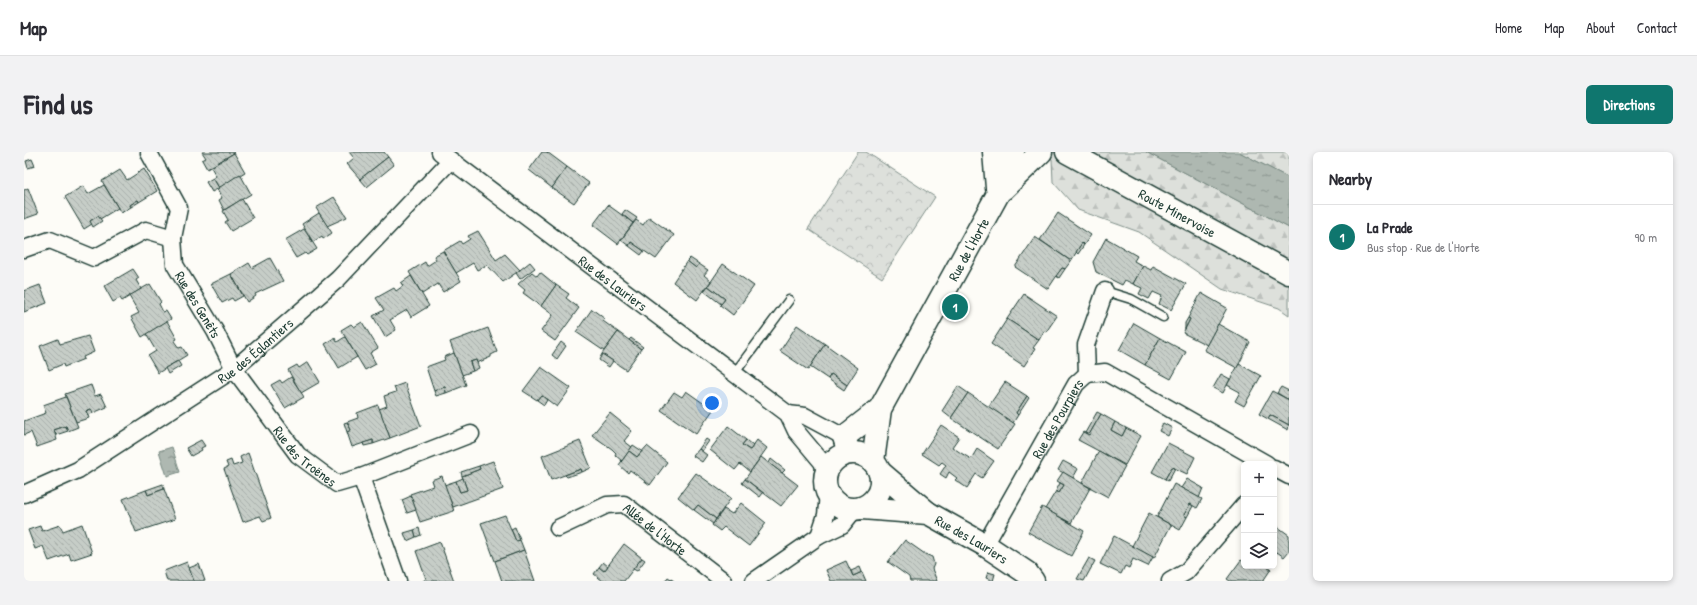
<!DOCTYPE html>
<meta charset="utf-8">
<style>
body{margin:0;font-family:"Patrick Hand",sans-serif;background:#f2f2f3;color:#2b2b33}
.controls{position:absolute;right:12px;bottom:12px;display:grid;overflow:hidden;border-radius:6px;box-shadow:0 2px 6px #0003}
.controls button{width:36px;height:36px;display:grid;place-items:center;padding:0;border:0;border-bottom:1px solid #e1e1e2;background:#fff;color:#2b2b33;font:20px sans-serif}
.you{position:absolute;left:688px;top:251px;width:14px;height:14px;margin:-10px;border:3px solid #fff;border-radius:50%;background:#1a73e8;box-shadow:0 0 0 6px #1a73e833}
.badge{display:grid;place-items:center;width:26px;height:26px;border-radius:50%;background:#0f766e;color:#fff;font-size:13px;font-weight:700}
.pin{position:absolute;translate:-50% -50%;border:2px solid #fff;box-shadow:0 1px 4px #0006}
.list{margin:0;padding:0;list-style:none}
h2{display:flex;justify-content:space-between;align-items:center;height:52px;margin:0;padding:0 16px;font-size:17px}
h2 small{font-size:13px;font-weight:400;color:#7c7c81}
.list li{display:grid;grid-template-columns:26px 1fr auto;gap:12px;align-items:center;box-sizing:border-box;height:64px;padding:0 16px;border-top:1px solid #e1e1e2}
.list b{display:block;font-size:15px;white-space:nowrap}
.list p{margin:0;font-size:13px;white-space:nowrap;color:#7c7c81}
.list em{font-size:13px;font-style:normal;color:#7c7c81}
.icon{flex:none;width:22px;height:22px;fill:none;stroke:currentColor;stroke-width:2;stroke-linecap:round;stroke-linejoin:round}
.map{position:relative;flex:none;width:1265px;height:429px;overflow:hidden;border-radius:6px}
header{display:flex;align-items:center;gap:24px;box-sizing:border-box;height:56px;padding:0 20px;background:#fff;border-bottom:1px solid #e1e1e2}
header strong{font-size:19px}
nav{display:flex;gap:22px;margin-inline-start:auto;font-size:14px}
.intro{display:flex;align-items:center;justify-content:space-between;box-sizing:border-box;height:96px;padding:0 24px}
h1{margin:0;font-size:28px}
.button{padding:10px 18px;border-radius:6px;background:#0f766e;color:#fff;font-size:14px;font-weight:700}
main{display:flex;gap:24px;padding:0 24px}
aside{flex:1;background:#fff;border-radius:6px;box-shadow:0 2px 6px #0003}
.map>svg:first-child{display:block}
</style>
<header>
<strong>Map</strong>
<nav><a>Home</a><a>Map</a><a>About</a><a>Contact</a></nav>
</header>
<div class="intro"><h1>Find us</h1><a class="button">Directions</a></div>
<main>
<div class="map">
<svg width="1265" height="429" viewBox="0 0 1265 429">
<defs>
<pattern id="forest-firs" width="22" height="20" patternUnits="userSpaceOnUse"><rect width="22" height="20" fill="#dde0db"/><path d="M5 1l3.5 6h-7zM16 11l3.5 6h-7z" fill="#bdc1bd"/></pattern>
<pattern id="park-crowns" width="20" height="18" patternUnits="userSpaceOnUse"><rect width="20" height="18" fill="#dde0db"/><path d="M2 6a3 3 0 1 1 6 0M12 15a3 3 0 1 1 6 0" fill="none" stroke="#bdc1bd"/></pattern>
<pattern id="water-ripples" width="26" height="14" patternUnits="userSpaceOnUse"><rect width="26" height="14" fill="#aeb8b1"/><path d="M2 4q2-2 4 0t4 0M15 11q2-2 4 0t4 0" fill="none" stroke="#8d9791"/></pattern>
<pattern id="building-back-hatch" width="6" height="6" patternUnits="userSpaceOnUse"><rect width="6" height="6" fill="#c6cdc7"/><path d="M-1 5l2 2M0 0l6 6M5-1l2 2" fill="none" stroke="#aab1ac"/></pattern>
</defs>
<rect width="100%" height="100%" fill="#fdfcf7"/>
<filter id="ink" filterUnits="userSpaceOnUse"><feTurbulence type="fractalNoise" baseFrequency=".025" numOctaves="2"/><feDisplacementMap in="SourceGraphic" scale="8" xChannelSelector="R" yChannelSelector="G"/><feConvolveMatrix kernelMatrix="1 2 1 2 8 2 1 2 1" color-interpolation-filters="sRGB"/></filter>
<g filter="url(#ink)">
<!-- forest -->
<g fill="url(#forest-firs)" stroke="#7e8e88">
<path d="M1016,0H1122L1265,76V163L1255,156L1198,137L1115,80L1054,58L1029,30L1028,7Z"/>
<path d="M1215,0H1265V26Z"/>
</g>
<!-- park -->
<path fill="url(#park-crowns)" stroke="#7e8e88" d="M834,0H842L911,45L858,126L784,77Z"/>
<!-- water -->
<g fill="url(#water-ripples)" stroke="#75877f">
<path d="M1122,0H1215L1265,26V76Z"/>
<path d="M148,295L156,320L143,324L135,299Z"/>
</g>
<!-- building -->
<g fill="url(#building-back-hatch)" stroke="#1f3d34">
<path d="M178,0H209L210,1L183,17L178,8L182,6Z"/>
<path d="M325,0H360L364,5L336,27L323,12L330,6Z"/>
<path d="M518,0H523L543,15L528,36L505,18Z"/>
<path d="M210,1L221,20L195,36L189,26L192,24L187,15Z"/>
<path d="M364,5L370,13L343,35L336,27Z"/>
<path d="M8,7L11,14L4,16L2,9Z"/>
<path d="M543,15L565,31L550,51L528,36Z"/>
<path d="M120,17L133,39L115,50L114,48L106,53L107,55L97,61L78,29L96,18L103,28Z"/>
<path d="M216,22L227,42L200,58L195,48L198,46L193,37Z"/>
<path d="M189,26L195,36L188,40L182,30Z"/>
<path d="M80,33L94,56L76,67L74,64L66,69L68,72L60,77L41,45L59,34L64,42Z"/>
<path d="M4,36L14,62L0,67V38Z"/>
<path d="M310,45L323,65L303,74L292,56Z"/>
<path d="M218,47L229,66L207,79L201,70L204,68L199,59Z"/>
<path d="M114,48L115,50L107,55L106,53Z"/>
<path d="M584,53L609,71L594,92L569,73Z"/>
<path d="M601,58L613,66L609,71L598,62Z"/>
<path d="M295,61L308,81L299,87L298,84L289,90L278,72Z"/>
<path d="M1034,61L1067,83L1060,93L1058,91L1047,109L1016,88Z"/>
<path d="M74,64L78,69L69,75L66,69Z"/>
<path d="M625,65L650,83L632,107L607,90L605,94L597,88L612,68L619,73Z"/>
<path d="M280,77L293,97L283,103L281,101L272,106L261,88Z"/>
<path d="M454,79L472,108L481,102L496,118L479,130L463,113L453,118L449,111L432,121L419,99L436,89L438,92L446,87L444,84Z"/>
<path d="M1011,85L1047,109L1041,117L1038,116L1024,137L991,115Z"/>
<path d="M1082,86L1113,104L1110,109L1119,114L1109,132L1101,128L1098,133L1072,120L1069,110Z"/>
<path d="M607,90L620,99L617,103L605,94Z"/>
<path d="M1058,91L1060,93L1054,102L1052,100Z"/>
<path d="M419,99L437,129L419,140L414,132L398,142L385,120L401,110L403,114L412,108L410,104Z"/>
<path d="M246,106L259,129L231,142L232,144L223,150L207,122L225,111L228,116Z"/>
<path d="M666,106L675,112L672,116L663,109Z"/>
<path d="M663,109L672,116L675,112L684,118L680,123L687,129L673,148L649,130Z"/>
<path d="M506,110L511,116L496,127L492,121Z"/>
<path d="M699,112L730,134L709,163L696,153L701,147L684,134Z"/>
<path d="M1119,114L1127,118L1129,114L1162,132L1147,158L1135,152L1138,144L1129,140L1125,147L1115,142L1118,136L1109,132Z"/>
<path d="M1038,116L1041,117L1035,126L1032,124Z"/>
<path d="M109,117L115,126L112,128L117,137L98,149L96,146L89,150L80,134Z"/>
<path d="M508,120L513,124L516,120L532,133L517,154L499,141L501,138L494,132Z"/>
<path d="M207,122L219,144L210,149L208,146L198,151L187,132Z"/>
<path d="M387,124L405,154L387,165L383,158L366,168L372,178L361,185L349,164L360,158L352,146L370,136L372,139L379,134L377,131Z"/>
<path d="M126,132L137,150L135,152L139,160L142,159L147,167L118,185L107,165L115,161L105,144Z"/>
<path d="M16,133L23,151L0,160V139Z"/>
<path d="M532,133L545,142L542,146L555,156L531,189L517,179L529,163L517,154Z"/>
<path d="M684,134L701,147L697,152L680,139Z"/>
<path d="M1177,141L1203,156L1183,193L1159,181L1166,167L1164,166Z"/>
<path d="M1000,142L1033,164L1022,180L1020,179L1015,188L983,167Z"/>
<path d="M568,157L581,167L579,169L594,180L580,199L552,180Z"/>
<path d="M1164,166L1166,167L1161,177V171Z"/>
<path d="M983,167L1015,188L1009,196L1011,197L1000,214L967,192Z"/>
<path d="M143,169L153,187L150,189L155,196L158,195L163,203L134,221L124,204L132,199L122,182Z"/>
<path d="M338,170L354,196L346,201L352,212L341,218L317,178L327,172L330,175Z"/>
<path d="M1110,171L1136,186L1121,213L1095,198Z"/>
<path d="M1194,172L1226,190L1213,216L1180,198Z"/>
<path d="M773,173L801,192L784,218L756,199Z"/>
<path d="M464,176L473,200L467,203V205L453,211L452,208L446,210L449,219L438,223L426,190Z"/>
<path d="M594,180L617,197L602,218L578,202Z"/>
<path d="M64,184L70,200L59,205L60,207L40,215L39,212L25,218L16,194L34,187L36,192Z"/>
<path d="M321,185L333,205L315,216L301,192L311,186L313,190Z"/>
<path d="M607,186L619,195L617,197L605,188Z"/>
<path d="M1136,186L1162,200L1147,227L1121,213Z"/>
<path d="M537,190L542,194L533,207L528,203Z"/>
<path d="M801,192L834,216L823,233L807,222L804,227L786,215Z"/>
<path d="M430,201L442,233L422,241L421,235L410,239L402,215L421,208L420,205Z"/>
<path d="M578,202L589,209L585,215L575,208Z"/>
<path d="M452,208L455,216L449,219L446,210Z"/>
<path d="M154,209L157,214L144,222L141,216Z"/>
<path d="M284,210L296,230L277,241L264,218L273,213L275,216Z"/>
<path d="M1215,212L1237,224L1220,254L1211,249L1216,240L1203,233Z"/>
<path d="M517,215L547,236L533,255L517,243L513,248L499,239Z"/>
<path d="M807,222L823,233L820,238L804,227Z"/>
<path d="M1197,222L1206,227L1199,241L1189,236Z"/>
<path d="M267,225L280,245L261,256L247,233L256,228L258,231Z"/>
<path d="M981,230L1003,244L992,261L994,263L989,271L964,255Z"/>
<path d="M381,231L397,274L366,286L355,257L363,254L360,244L372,240L370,235Z"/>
<path d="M67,233L71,244L77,242L83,255L69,261L67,257L62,259L65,266L52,270L41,242Z"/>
<path d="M934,234L944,241L927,266L918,259Z"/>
<path d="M421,235L422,241L412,244L410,239Z"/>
<path d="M1257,235L1265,239V248L1253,241Z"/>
<path d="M662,239L689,258L672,282L637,258L650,240L658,245Z"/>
<path d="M1248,239L1265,248V273L1246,263L1244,267L1235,262Z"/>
<path d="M944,241L991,272L974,297L927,266Z"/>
<path d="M517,243L523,248L520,253L513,248Z"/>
<path d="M1003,244L1005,246L994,263L992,261Z"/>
<path d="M42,245L54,275L44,279L42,274L30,278L33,288L13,295L7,280L0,283V269L22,261L19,253Z"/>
<path d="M354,253L366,286L349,292V288L328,295L323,280L327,278L323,270L334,266L333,261Z"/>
<path d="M67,257L69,261L64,263L62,259Z"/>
<path d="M1073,260L1077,262L1065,283L1061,281Z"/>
<path d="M586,261L608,279L600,289L608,295L598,309L591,303L592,301L588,297L568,283Z"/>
<path d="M1077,262L1091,270L1087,278L1098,284L1102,276L1117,284L1101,313L1054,288L1059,280L1065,283Z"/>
<path d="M1246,263L1265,273L1264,278L1244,267Z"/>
<path d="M323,270L327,278L323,280L320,271Z"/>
<path d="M1091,270L1102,276L1098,284L1087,278Z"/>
<path d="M1139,271L1148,276L1144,284L1135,279Z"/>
<path d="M917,273L935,285L928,295L937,301L947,307L953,297L970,309L958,326L952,322L943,336L931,328L933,326L925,320L922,326L916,322L922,313L918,310L915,313L898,302Z"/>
<path d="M42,274L44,279L32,283L30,278Z"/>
<path d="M704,274L722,288L718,293L726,298L733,288L743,296L726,320L716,312L711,318L686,298Z"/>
<path d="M682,287L685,289L678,299L675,297Z"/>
<path d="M177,288L181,294L177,296L178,298L167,304L162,296Z"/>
<path d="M349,288V292L340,294L339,291Z"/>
<path d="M722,288L729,294L726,298L718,293Z"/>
<path d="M556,289L567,316L558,320L557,317L527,328L518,304Z"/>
<path d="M1144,291L1171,305L1163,322L1148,315L1141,327L1128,320Z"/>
<path d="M609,293L618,299L613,305L605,299Z"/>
<path d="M623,294L643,310L626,333L606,318L604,321L595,313L605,299L613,305Z"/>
<path d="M675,297L683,303L678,310L669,304Z"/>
<path d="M1075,299L1101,314L1084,345L1058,331Z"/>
<path d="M224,301L247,366L239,369L236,364L219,370L200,317L204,315L202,310L207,308L209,314L218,311L216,305Z"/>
<path d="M737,305L774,333L757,354L721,327Z"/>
<path d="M747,307L761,318L758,321L745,311Z"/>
<path d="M469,309L479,337L429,355L420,333L432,329L436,340L443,338L438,324L456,317L455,314Z"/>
<path d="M1039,309L1054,317L1049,326L1034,318Z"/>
<path d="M455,314L456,317L438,324L437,320Z"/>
<path d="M1148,315L1151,316L1144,329L1141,327Z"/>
<path d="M557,317L558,320L543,325L541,323Z"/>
<path d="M1039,320L1066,336L1047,371L1021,357L1032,339L1035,341L1040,333L1033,329Z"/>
<path d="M672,321L707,346L692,367L674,353L670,358L654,345Z"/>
<path d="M418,324L430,359L396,370L386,342L409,334L407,328Z"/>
<path d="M439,326L443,338L436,340L432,329Z"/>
<path d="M721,327L739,341L736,345L718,331Z"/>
<path d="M1163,327L1179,336L1175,346L1157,336Z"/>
<path d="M1036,331L1040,333L1035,341L1032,339Z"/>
<path d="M139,332L140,337L124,343L122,338Z"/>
<path d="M1150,332L1178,347L1173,356L1166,352L1160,363L1163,365L1156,378L1133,365Z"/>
<path d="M140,337L151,367L112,380L99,347L122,338L124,343Z"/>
<path d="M387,344L392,358L383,361L378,348Z"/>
<path d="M717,351L742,371L725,394L700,375L696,379L688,373L700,357L708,362Z"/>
<path d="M1166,352L1169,354L1163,365L1160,363Z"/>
<path d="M674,353L692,367L689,372L670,358Z"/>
<path d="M1018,355L1060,379L1047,404L1004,380Z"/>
<path d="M1125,361L1147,373L1130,406L1108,394Z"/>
<path d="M481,363L492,389L496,388L500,398L471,409L457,371Z"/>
<path d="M58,372L68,401L47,408L45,402L25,409L19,394L11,397L4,378L16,374L18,379L36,373L39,379Z"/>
<path d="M491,375L496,388L492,389L487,377Z"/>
<path d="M1254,375L1265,383V399L1260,405L1253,400L1250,404V380Z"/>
<path d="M395,376L397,383L392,385L390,378Z"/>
<path d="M390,378L392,385L383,389L380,381Z"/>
<path d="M1090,384L1129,405L1124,414L1109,407L1105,416L1101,414L1097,422L1076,412Z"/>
<path d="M881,388L901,402L908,405L910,412L908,417L913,429H886L885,425L864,410Z"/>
<path d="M416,390L430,429H399L402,427L392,399Z"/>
<path d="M600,392L618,406L600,429H579L570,422L575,415L580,419Z"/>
<path d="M500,398L511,429H478L471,409Z"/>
<path d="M618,406L621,408L613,419L609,417Z"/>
<path d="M1065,406L1071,409L1060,429L1053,427Z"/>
<path d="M1217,408L1220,410V414H1243L1247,417L1239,429H1206L1203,427Z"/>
<path d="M822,409L829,424L838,420L842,429H807L802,418Z"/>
<path d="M163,410L170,429H143L140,419Z"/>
<path d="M579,410L584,414L580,419L575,415Z"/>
<path d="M175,412L181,429H170L165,416Z"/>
<path d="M836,415L838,420L829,424L827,419Z"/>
<path d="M964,420L971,422L969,429L962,426Z"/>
<path d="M644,425L650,429H641Z"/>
</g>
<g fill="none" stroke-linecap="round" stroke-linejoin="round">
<defs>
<g id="lane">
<path d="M1081,139L1107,147L1139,165"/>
<path d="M710,222L765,148"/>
</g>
<g id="street">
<path id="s1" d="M416,0L764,262L772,279L798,310L802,321"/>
<path id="s2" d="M125,1L155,56L149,86L151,113L191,179L210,217L274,303L313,332L337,325L447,282"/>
<path d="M0,97L26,88L70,106L122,78L149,86"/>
<path d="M1063,222L1062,193L1081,139"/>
<path d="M764,262L781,264L820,285"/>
<path d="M1250,316L1265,324"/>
<path d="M337,325L374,429"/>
<path id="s3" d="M0,342L54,318L210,217L314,127L426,9"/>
<path id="s4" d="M534,376L583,353L600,352L700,429"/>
<path d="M795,384L802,363L804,342"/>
<path id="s5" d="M961,393L1052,232L1063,222L1081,220L1243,312"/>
<path d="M730,429L795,384L818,373L831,357"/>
<path d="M1146,429L1162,420L1220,353"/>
</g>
<g id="secondary">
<path d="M970,0L973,36"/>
<path id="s6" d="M1043,0L1265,121"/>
<path d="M979,37L1017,0"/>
<path d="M825,301L820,285L856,257"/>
<circle cx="829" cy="329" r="28"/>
<path id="s7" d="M849,309L856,257L974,42L989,0"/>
<path id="s8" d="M856,320L904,361L961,393L1003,421L1009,429"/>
<path d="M838,356L904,361"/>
</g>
</defs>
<!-- lane casing -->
<use href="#lane" stroke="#1f3d34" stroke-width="11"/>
<!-- street casing -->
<use href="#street" stroke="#1f3d34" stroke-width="19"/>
<!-- secondary casing -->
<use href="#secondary" stroke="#1f3d34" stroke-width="25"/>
<!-- lane -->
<use href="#lane" stroke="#fdfcf7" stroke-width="8"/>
<!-- street -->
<use href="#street" stroke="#fdfcf7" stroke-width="16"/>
<!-- secondary -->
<use href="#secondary" stroke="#fdfcf7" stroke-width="22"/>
</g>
</g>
<g text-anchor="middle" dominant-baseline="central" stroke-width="4" stroke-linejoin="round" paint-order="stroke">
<!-- street labels -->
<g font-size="14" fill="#1f3d34" stroke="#fdfcf7">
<text stroke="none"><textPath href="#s6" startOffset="126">Route Minervoise</textPath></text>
<text stroke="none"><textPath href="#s7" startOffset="235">Rue de l'Horte</textPath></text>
<text stroke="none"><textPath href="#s1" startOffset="217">Rue des Lauriers</textPath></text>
<text stroke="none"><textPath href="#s2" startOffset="166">Rue des Genêts</textPath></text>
<text stroke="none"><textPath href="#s3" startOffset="273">Rue des Églantiers</textPath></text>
<text stroke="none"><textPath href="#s5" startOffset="146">Rue des Pourpiers</textPath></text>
<text stroke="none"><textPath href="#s2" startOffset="353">Rue des Troënes</textPath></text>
<text stroke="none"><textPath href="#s4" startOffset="111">Allée de l'Horte</textPath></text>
<text stroke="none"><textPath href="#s8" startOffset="114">Rue des Lauriers</textPath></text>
</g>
</g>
</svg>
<div class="controls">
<button>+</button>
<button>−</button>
<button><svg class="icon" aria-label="layers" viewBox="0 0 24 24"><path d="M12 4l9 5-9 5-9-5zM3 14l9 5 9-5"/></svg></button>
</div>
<div class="you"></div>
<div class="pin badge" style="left:931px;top:155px">1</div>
</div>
<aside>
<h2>Nearby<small></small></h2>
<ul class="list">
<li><span class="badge">1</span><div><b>La Prade</b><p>Bus stop · Rue de l'Horte</p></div><em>90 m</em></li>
</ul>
</aside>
</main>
